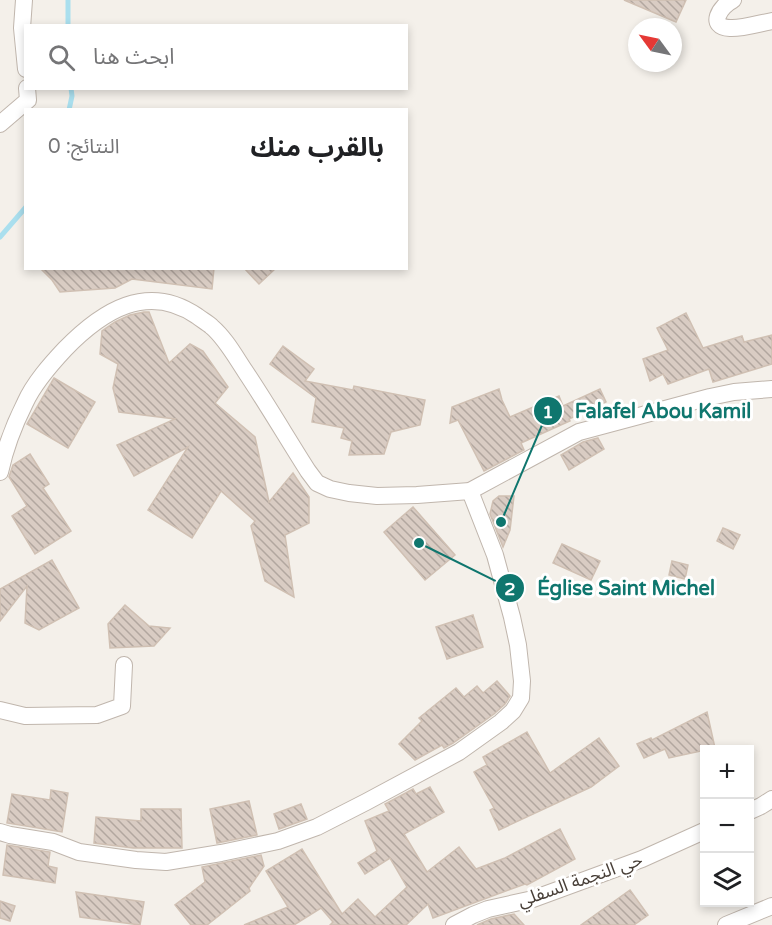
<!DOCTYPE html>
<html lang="ar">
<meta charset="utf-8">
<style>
body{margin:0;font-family:"Varela Round","Noto Sans Arabic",sans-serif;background:#f2f2f2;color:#202124;direction:rtl}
.controls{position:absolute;right:18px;bottom:18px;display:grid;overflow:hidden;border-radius:0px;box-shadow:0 3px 9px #0003}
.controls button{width:54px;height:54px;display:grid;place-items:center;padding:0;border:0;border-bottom:2px solid #e0e0e0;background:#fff;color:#202124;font:30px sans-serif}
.compass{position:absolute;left:628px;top:18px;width:54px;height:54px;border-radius:50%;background:#fff;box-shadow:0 3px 9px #0003;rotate:303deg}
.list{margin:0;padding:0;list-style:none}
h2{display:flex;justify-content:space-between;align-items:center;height:78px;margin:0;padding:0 24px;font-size:26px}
h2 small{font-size:20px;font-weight:400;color:#757577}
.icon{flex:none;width:33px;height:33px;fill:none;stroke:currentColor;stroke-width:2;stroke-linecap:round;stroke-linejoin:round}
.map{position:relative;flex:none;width:772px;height:925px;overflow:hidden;direction:ltr}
.search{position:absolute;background:#fff;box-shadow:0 3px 9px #0003;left:24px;top:24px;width:384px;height:66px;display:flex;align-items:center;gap:15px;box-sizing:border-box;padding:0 21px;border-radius:0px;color:#757577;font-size:22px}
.panel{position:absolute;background:#fff;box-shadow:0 3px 9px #0003;left:24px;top:108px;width:384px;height:162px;border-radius:0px;direction:rtl}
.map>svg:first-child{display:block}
</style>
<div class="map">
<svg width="772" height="925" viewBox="0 0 772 925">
<defs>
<pattern id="building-back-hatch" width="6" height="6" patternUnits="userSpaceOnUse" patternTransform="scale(1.5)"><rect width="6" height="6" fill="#d9ccc3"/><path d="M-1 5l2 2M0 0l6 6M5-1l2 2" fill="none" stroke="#b2a79f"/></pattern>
</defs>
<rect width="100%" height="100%" fill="#f4f0ea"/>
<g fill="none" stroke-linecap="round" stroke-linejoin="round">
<!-- stream -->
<g stroke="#aadfee" stroke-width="5">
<path d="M68,26V0"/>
<path d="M69,110L72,96L71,88"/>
<path d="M0,237L26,207"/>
</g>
</g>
<!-- building -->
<g fill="url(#building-back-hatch)" stroke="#d0c0b3" stroke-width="1.5">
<path d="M624,0H686L676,22Z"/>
<path d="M40,268H214L212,289L132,279L115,288L60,292L52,280Z"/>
<path d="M244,268H276L259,284Z"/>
<path d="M144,312H149L169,363L190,344L203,351L228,387L215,403L255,437L269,502L293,473L309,497V523L285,535L294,597L265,581L251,526L255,521L221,491L192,538L148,510L188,447L134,476L117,445L175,419L119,412L113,388L118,364L100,354L102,331L115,322L130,315Z"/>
<path d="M686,313L703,348L742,336L744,342L772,335V364L713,382L709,369L668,384L663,374L650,381L643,359L668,350L657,328Z"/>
<path d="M283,346L314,369L305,381L353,390L354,386L425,400L420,425L391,432L384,454L349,455L352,441L341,438L344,428L312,422L316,398L270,364Z"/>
<path d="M54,378L95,402L68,448L27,424Z"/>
<path d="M499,389L502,400L510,417L559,396L563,406L600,389L606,402L569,419L570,421L521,443L524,450L484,471L458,420L450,423L452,407Z"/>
<path d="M598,438L604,449L569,470L561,455L583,442Z"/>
<path d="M30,454L49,484L43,488L71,531L35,554L12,516L27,506L9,477L13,465Z"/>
<path d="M499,496H514L510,530L503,547L490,514L493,501Z"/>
<path d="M413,507L455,555L425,580L384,532Z"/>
<path d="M723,528L740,535L733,549L717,541Z"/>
<path d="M562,544L600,561L591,580L553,563Z"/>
<path d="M52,560L79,608L39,630L25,623L27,586L0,621V589Z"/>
<path d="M672,561L688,565L685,579L669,575Z"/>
<path d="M125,605L149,626L170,628L154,646L110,648L108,624Z"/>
<path d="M473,615L483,647L447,659L436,627Z"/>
<path d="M497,681L510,696L505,704L494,714L453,743L444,748L442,745L415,760L399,744L422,721L419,718L456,688L464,697L477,686L483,693Z"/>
<path d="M707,712L715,748L669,758L665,749L644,758L637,744L651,738L652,740Z"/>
<path d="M527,732L550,773L599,738L619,766L591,787L499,830L490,810L494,808L474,772L487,765L483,757Z"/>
<path d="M430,787L444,812L404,834L427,872L459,847L476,869L505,858L560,829L575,859L527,885L525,884L433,918L428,904L406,925H330L333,922L321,908L294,925H244L288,907L266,871L302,849L342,914L358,899L375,917L407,887L390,858L365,874L358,863L377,851L365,821L389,811L385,804L413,789L416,794Z"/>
<path d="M51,790L68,793L62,832L7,823L12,794L50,800Z"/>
<path d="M249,801L257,835L217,843L210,809Z"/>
<path d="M301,804L307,819L279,829L274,814Z"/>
<path d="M141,809H181L182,848H133L94,843L96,817L141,821Z"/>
<path d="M7,845L50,852L48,866L57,868L55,883L3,875Z"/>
<path d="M261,855L264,866L249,888L250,891L207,925H191L175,905L205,882L202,867Z"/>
<path d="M630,890L648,915L634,925H581Z"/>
<path d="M76,892L144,902L140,925L80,917Z"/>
<path d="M0,901L15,906L10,921L0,918Z"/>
<path d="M514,914L524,925H477L491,919Z"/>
</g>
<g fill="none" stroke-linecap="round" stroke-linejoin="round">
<defs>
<g id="minor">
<path d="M24,0L22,28L26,69"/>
<path d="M733,0C720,6 707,27 730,28C740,29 761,23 772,21"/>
<path d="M0,124L28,100L27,88"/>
<path d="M0,472C5,449 14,425 25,403C34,383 50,365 65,349C102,311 147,282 197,316C202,320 208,323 212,327C225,338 235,356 245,371C267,404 287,438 308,471L317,483L330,489L349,493L377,496L417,495L470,491L579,432L710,397L734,392L772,389"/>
<path d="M0,710L25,716L97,715L122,706L124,665"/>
<path d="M750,811L761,806L772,799"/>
<path d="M0,832L10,835L53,842L79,852L136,860L166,862L221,853L278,841L317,827L366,802L459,752L501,722L513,711L521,698L522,681L518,645L512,617L495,555L470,491"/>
<path d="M454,925L473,915L488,909L533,899L642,859L704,831"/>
<path d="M726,925L772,906"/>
</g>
</defs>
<!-- minor casing -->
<use href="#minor" stroke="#c0b6ad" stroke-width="18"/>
<!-- minor -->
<use href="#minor" stroke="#fff" stroke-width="16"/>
</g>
<g text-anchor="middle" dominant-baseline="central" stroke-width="6" stroke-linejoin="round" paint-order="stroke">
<!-- street labels -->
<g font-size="18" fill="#483f38" stroke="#fff">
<text transform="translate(580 880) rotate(-19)">حي النجمة السفلي</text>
</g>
</g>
<!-- callouts -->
<path fill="none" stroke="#0f766e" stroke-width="2" d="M501 522L548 411M419 543L510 588"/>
<g fill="#0f766e" stroke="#fff" stroke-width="2">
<circle cx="501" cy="522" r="6"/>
<circle cx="419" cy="543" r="6"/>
<circle cx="548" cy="411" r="15"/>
<circle cx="510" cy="588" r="15"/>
</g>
<g font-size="18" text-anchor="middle" font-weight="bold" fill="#fff">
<text x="548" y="418">1</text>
<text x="510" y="595">2</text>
</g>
<g font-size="20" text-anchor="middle" font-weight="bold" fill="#0f766e" stroke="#fff" stroke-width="6" stroke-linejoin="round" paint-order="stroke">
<text x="663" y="418">Falafel Abou Kamil</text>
<text x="626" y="595">Église Saint Michel</text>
</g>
</svg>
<div class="controls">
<button>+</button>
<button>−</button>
<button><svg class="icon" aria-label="layers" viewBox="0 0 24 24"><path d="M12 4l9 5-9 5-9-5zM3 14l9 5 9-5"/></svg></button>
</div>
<svg class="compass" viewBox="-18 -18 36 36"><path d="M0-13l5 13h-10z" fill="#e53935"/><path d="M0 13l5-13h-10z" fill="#757577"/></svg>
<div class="search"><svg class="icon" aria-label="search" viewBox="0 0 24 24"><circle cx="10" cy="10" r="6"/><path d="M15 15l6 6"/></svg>ابحث هنا</div>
<section class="panel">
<h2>بالقرب منك<small>النتائج: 0</small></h2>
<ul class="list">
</ul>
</section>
</div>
